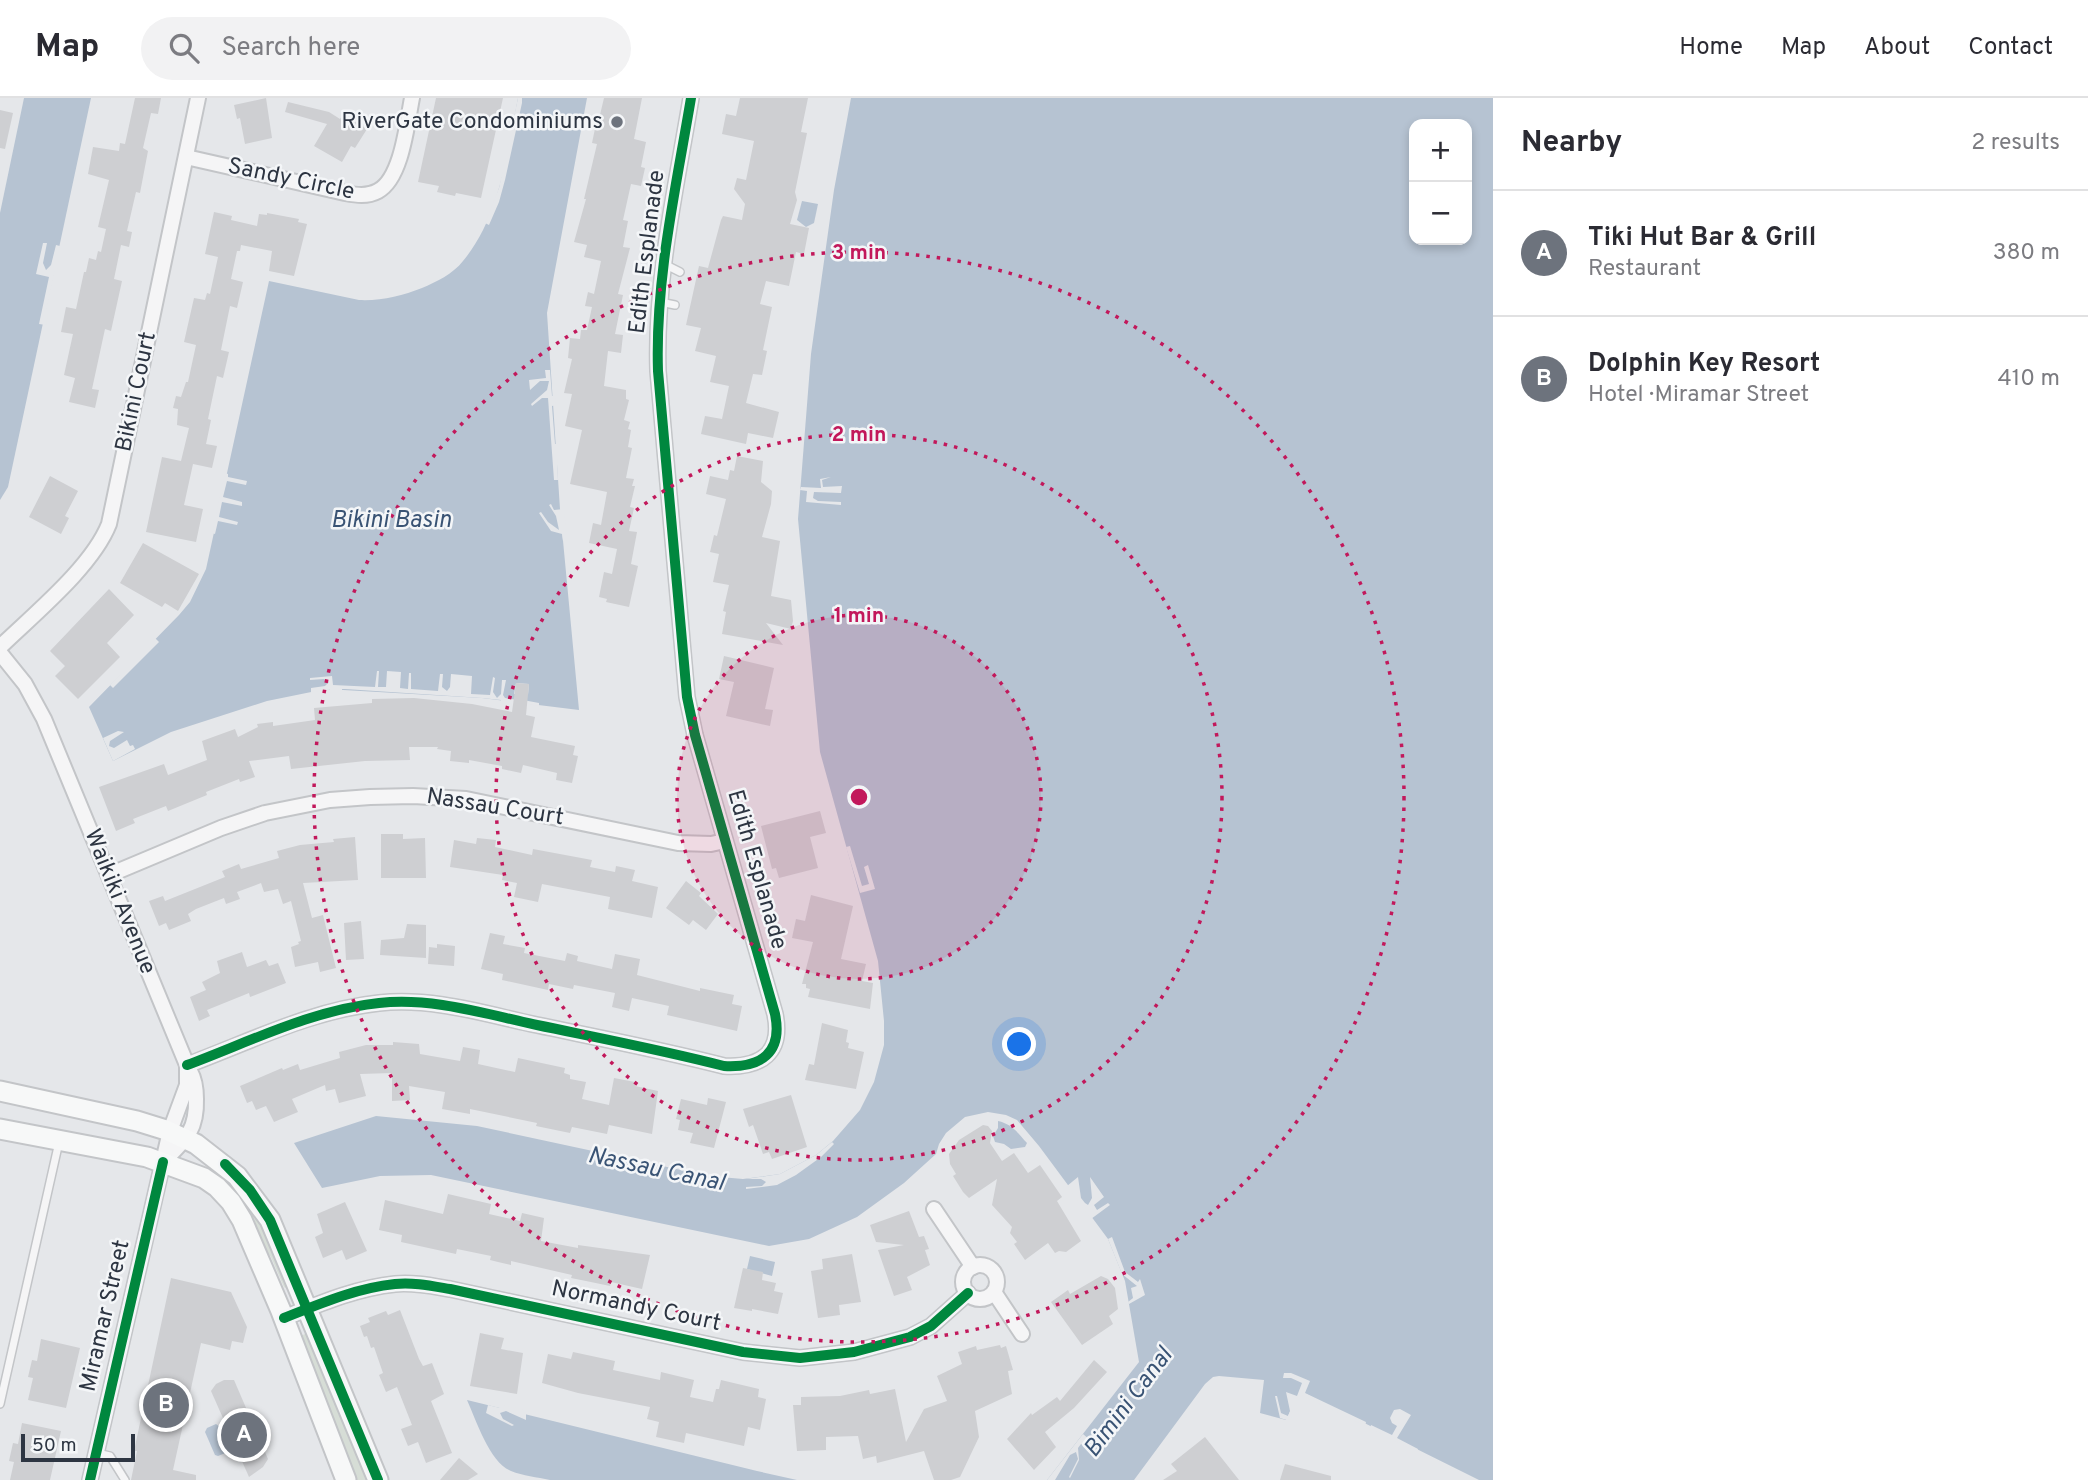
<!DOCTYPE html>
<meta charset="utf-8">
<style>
body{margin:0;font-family:Overpass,sans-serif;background:#f2f2f3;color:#2b2b33}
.controls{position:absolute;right:21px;top:21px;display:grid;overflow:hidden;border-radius:14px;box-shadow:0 4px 10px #0003}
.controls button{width:63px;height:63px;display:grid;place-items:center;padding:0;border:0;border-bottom:2px solid #e1e1e2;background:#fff;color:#2b2b33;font:35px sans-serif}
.scale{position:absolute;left:21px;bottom:18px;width:114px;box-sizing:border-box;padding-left:7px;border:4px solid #2d3542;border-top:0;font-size:19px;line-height:24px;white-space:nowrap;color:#2d3542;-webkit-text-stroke:5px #f4f6f8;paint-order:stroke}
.you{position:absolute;left:1020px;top:947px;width:24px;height:24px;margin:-18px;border:5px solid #fff;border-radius:50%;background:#1a73e8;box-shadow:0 0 0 10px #1a73e833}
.badge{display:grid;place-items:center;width:46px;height:46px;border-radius:50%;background:#6d737d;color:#fff;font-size:23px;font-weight:700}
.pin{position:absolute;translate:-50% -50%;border:4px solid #fff;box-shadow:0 2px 7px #0006}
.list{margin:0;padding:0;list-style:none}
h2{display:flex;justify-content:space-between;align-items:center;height:91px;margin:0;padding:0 28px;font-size:30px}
h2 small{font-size:23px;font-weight:400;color:#7c7c81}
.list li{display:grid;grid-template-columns:46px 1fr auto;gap:21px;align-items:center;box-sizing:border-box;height:126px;padding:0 28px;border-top:2px solid #e1e1e2}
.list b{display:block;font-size:26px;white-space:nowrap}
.list p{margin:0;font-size:23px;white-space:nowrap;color:#7c7c81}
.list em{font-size:23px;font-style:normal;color:#7c7c81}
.icon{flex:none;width:38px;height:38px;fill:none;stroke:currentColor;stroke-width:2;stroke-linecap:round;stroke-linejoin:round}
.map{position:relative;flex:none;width:1493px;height:1382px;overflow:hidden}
header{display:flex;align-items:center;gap:42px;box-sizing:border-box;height:98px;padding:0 35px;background:#fff;border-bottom:2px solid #e1e1e2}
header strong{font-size:33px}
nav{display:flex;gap:38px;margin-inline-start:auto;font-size:24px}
.search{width:490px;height:63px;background:#f2f2f3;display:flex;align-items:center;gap:18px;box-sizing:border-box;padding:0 24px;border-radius:38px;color:#7c7c81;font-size:26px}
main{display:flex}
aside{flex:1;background:#fff}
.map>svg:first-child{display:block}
</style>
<header>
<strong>Map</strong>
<div class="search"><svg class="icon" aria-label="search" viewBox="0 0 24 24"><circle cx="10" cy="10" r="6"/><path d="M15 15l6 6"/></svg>Search here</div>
<nav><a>Home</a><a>Map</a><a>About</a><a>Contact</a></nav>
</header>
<main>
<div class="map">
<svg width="1493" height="1382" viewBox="0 0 1493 1382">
<rect width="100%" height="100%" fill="#e5e7ea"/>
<!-- green -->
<g fill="#d6ddd6">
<path d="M209,1070L256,1109L290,1192L284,1189L271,1159L207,1072Z"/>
<path d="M307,1235L371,1382H355L301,1238Z"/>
</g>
<!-- water -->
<g fill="#b6c3d2" fill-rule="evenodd">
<path d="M24,0H91L8,389L0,402V115Z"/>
<path d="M518,0H587L547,215L560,411L579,612L482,600L326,591L267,603L171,634L113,663L89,609L179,517L190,504L206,471L269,183L359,202C381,203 402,198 422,190C436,184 453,176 463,163C500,119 507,55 518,0Z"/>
<path d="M851,0H1493V1382H1479L1300,1293L1286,1322L1260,1315L1264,1282L1219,1278L1213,1279L1205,1286L1134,1382H1047L1139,1264L1125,1183L1108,1141L1039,1048L1017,1022L1006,1017L988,1014L965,1019L946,1035L939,1046L936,1056L904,1085L857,1119L809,1141L769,1148L431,1077L380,1078L322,1090L294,1045L376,1018L477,1028L709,1078L743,1081L780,1076L816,1057L833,1043L860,1012L874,984L884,947V923L878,863L820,654L798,421L811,256L834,92ZM1414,26H1467V142H1414Z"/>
<path d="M802,103L818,106L814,125L806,129L797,122Z"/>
<path d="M998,1023C1012,1026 1018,1035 1027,1045L1025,1049L1011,1051L1004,1046L995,1044L993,1038L998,1030Z"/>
<path d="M750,1158L775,1164L772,1178L747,1171Z"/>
<path d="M467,1302L757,1373L797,1382H550C537,1379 523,1378 511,1373C490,1365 476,1322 467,1302Z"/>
<path d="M216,1326L220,1329L229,1350L228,1354L218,1358L215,1357L205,1334L207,1330Z"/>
</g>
<!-- pier -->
<g fill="#e5e7ea">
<path d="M518,0H522V5L505,82L499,104L489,127L485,125L499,90Z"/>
<path d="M43,145H47L43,165L46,172L51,167L56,147L60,148L57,173H55L46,215L48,216L46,227L39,226L49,179L36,176Z"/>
<path d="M545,272H550L552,298H555L556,307L552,308L555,346H559L560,358H557L558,382H554L548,300H542L532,308L531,306L547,292L549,283H540L530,292L529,282L546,280Z"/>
<path d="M225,375L228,376V379L247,383L246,387L227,383L223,399L242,404V408L222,404L219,419L238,424L237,427L218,423L215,436L212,435Z"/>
<path d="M831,379L822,382L823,389L842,388L841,395L814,394L813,400L818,403L841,404V407L806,404L807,393L800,392L801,389L821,390L820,381Z"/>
<path d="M551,406L554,412L564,411L567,443H563L562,436L551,433L539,415L541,414L548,424L559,432L556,418L549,407Z"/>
<path d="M154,539L159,544L113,590L110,587Z"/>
<path d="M377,573H379L378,589H386L387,573L401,574L400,590L408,591L409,575H411V591L438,593L440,576H443L442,589L447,593L450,589L451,576L472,578L471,596L490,597L493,579L495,580L493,594L497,600L501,596L502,582H506L503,597L505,600L518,602L519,596H514L516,585L529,586L528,597H524L523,602L539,605V608L514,604L513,607L501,606V602L482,600L345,591H342V594L330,595V591L311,595V590L325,588L329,584L324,581L310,582V580L332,578L333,587L375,589Z"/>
<path d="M118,633L124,634L110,643L109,648L114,650L127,642L130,648L133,647L135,651L113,663L103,640Z"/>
<path d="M850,748L862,788L869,786L864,769L868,767L875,791L860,795L846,749Z"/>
<path d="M832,1044L834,1046L821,1059L796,1077L777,1087L746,1091V1089L762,1088L766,1084L761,1081H746L780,1076L816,1057Z"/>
<path d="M1078,1079L1081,1100L1085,1105L1088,1107L1092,1100L1090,1079L1104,1099L1094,1107L1097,1112L1108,1105L1110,1107L1091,1121L1067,1088Z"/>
<path d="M1112,1139L1125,1174L1138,1184L1140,1181L1145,1197L1129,1206L1128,1204L1133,1200L1131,1190L1137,1188L1122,1176L1108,1141Z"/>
<path d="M1284,1275H1291L1310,1283L1305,1295L1366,1324L1365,1328L1301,1297L1290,1323L1280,1320L1275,1298H1277L1281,1315L1288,1318L1290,1313L1286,1294L1297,1298L1302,1285L1291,1280H1283Z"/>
<path d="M488,1307L500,1310L501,1307L526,1312V1322L506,1313L500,1315L503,1321L514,1327L512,1328L486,1315Z"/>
<path d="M1400,1311L1411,1317L1397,1340L1418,1351L1417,1354L1370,1330L1371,1327L1392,1337L1397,1328L1392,1325L1390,1320L1394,1312Z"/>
<path d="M1083,1336L1090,1342L1085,1348L1081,1346L1078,1350L1079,1362L1070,1380L1069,1379L1078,1361L1076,1354L1070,1357L1055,1382H1047Z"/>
</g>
<!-- building -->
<g fill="#cecfd2">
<path d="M135,0H161L158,16L151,15L143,50L148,53L140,95L136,94L127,133L132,134L129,149L121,147L114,181L122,183L111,233L105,231L97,268L92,291L99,292L95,310L69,304L75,280L64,277L73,236L61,234L66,209L76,211L84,174H86L89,160L96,162L98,153L101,154L106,131L98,129L109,82L88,76L93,49L119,53L120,45L125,46Z"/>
<path d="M266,0L272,40L245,46L240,20L237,21L234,7Z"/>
<path d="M436,0H503L481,100L456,95L455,98L437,94L439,88L418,84Z"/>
<path d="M604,0H642L634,41L646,44L641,69L645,70L641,88L631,86L623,122L628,123L623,149L630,150L618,196L623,197L615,236L623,237L621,255L608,253L604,288L626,292V301L629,302L624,322L630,324L628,331L631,332L628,349L632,350L626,380L634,381L632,388H635L630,409L634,410L629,433L637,434L631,466L638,468L629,509L606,504L607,501L599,499L604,474L612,476L617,451L589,445L593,425L601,427L607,394L570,386L582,332L565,328L572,296L564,295L572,261L568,260L570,240L580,241L581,232H587L592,209L585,208L588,194L594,196L601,163L584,159L587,147L574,144L586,101H584L597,46L592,45L597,21H599Z"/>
<path d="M740,0H808L801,34L807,35L795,94L797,102L790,126L809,130L804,156L796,154L789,188L766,183L760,206L772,209L763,252L767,253L762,277L753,276L746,305L779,314L773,340L748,335L746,346L701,336L705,318L722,321L729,288L710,284L716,258L695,253L701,230L686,227L699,168L708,170L721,122L723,118L742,122L745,106L734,91L737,80L746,82L754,43L722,36L726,16L736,18Z"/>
<path d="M288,4L329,14L340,21L343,17L367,31L355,50L351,48L342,64L314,48L327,26L285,14Z"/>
<path d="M0,12L13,15L5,51L0,50Z"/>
<path d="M214,114L232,118L231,122L257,128L259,116L267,117V115L299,121L298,124L307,126L294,178L269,173L272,153L241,147L240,153H237L231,181L243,184L237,210L230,208L221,252L229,254L223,280L217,278L208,321L211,322L206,346L217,348L212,370L193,366L184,407L203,411L196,444L146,434L162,359L181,363L189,330L177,327L178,311L173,310L176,298L181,299L186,284H188L196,247L184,244L194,200L205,202L207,195L210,196L218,159L205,156Z"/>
<path d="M737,358L763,363L761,384L772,393L771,406L762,439L780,443L771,498L791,502L793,523L791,531L766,525L783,547L722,536L726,514L723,513L729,487L713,484L719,456L710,454L714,437L717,438L726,401L706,396L710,378L728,382L730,372L734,373Z"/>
<path d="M50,378L78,393L65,418L69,420L61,436L29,419Z"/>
<path d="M143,445L199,476L178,513L165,505L162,509L120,485Z"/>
<path d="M109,491L134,517L107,545L120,559L78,601L55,578L65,568L50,553Z"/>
<path d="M724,558L774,570L765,611L773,612L770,628L726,618L734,584L719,581Z"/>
<path d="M516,585L529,586L526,617L535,619L531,639L575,648L573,657L578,658L572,685L556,682L557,675L523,667L521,675L502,671V668L469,662V665L450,663L451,653L437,651L438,649H409L410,662L365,663L291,671L289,658L249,663L255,679L240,684L239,681L206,694L207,697L168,713L166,708L133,721L135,725L116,733L99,689L164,666L168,677L207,662L202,643L235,631L238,639L258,629L257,626L273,624V628L315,622L314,610L372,605V601L414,600L472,606L512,614Z"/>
<path d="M820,713L826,735L810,739L818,770L779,780L776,770L772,771L761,728Z"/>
<path d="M381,736H403V741L425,740L426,780H381Z"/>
<path d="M355,739L358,782L303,785L312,820L323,817L336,870L320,874L318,864L295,869L291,849L299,846L298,844L301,843L291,803L283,806L278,791L264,794L261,785L237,794L240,801L226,806L224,800L196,811L188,816L191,823L169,832L166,825L159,828L149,803L163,798L165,803L225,779L222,773L239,766L241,771L279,760L277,753L300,747L334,744L333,741Z"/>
<path d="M477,740L496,742L495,749L532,757L533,751L592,762L590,769L615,774L616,768L635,772L632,783L658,789L652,820L608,811L610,799L542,786L538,804L514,799L517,785L502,782L503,777L450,769L454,742L476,746Z"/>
<path d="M686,783L701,795L699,798L718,816L706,832L693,822L689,827L666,810Z"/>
<path d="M811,797L853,808L841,861L866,866L862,883L873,885L870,911L808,899L810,891L806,890V886H802L813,844L792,840L796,821L805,823Z"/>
<path d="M361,823L364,861L346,862L344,825Z"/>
<path d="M407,826L426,827V860L380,857L381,842L404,840Z"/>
<path d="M490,835L505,838L503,846L525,850L524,855L565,863L567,855L578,858L577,863L612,871L615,856L640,861L637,877L700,893V890L734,897L732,906L742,908L737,933L667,917L669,908L632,900L629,913L612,909L615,895L574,887L573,891L549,886L548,892L502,882L503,876L481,871Z"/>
<path d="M437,846L455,848L454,868L428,866L429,849L437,850Z"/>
<path d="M242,854L247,869L266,862L269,868L278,865L286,885L250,899L249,895L207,912L210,918L199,923L190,899L206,892L202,884L220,875L217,863Z"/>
<path d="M822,925L848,932L846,944L849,945L848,950L864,954L856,991L805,982L809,966L814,967Z"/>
<path d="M393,944L419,946L420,956L460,963L463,949L480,952L478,966L515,974L518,960L565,970L564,975L570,977V981L586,984L582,1001L609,1007L614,980L635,984V988L658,993L652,1036L609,1027L607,1036L572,1029L570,1035L536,1028L537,1025L470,1011V1016L442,1011L445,994L409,988L410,1002L392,1003V975L360,976L366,998L339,1005L335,991L326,993L325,987L292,1001L298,1014L274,1024L266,1008L256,1012L252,1003L247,1005L240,988L282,970L283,972L298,966L300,972L340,960L339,954L366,947H393Z"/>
<path d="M791,997L807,1049L772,1061L769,1054L763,1056L753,1027L749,1029L743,1011Z"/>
<path d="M708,1000L726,1004L714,1050L690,1045L693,1035L678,1032L680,1022L676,1021L681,1001L707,1007Z"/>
<path d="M983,1027L988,1028L992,1033L990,1045L1002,1063L1014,1055L1028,1075L1040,1067L1062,1099L1057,1103L1081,1143L1066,1154L1059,1153L1055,1155L1048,1145L1025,1162L1014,1146L1017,1144L1010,1135L1012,1129L992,1107L997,1081L969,1100L963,1094L953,1078L956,1076L950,1066L949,1056L959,1042Z"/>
<path d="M448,1096L491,1106L489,1116L520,1123L522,1115L544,1120L541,1143L578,1150V1147L650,1157L642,1191L611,1184L610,1188L586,1183L571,1180L572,1177L511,1163V1167L498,1164L490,1162L491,1158L457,1151L456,1156L401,1144L402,1137L379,1132L385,1102L443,1116Z"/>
<path d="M345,1104L367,1153L346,1162L342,1152L323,1160L315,1139L323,1135L317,1116Z"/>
<path d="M909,1113L919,1139L924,1138L929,1151L925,1152L930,1167L907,1179L912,1192L894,1198L878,1152L904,1147L876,1144L870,1127Z"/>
<path d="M852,1156L861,1204L839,1207L840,1217L818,1220L811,1173L823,1171L822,1161Z"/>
<path d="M743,1170L763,1174L762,1182L776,1185L774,1193L783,1195L778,1216L752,1211V1213L734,1210Z"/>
<path d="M1101,1178L1108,1181L1115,1190L1118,1211L1109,1218L1113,1226L1082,1247L1051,1204L1068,1192L1070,1196Z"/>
<path d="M171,1180L231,1194L247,1229L243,1245L232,1243L230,1252L201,1245L173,1372L196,1377V1382H131L137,1353H134Z"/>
<path d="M400,1212L419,1261L423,1268L432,1265L444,1296L431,1303L452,1355L426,1365L418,1344L408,1348L401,1331L412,1327L397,1289L386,1294L379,1277L383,1275L374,1249L371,1250L367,1238L364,1239L360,1228L370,1224L368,1220L386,1213L388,1217Z"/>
<path d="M480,1235L504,1240L501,1251L523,1255L517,1296L470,1288Z"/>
<path d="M41,1241L80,1250L66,1310L28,1302L33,1280L28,1279L32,1262L37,1263Z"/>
<path d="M1000,1247L1001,1250L1006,1248L1013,1272L1008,1273L1012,1296L975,1313L979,1339L960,1379L951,1382H934L924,1353L877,1365L876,1358L863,1361L858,1338L826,1339V1352L797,1353L793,1307H801V1299L840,1298L869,1292L870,1296L895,1291L906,1344L924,1311L947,1303L937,1278L962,1266L958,1254L976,1248L977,1252Z"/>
<path d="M573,1254L615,1263L613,1272L660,1282L661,1274L694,1282L690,1299L713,1304L716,1291H719L721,1282L759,1291L758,1299L766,1301L760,1332L748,1329L744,1348L686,1335L684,1345L656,1339L659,1324L647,1321L650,1309L578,1295L542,1285L548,1256L571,1261Z"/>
<path d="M1094,1262L1107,1274L1074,1310L1045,1334L1056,1349L1034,1372L1007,1341L1031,1315L1032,1317L1057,1299L1060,1303Z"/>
<path d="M224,1282H234L268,1361L263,1369L249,1379L211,1293L216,1286Z"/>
<path d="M22,1325L61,1333L50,1382H10L14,1364L9,1363L13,1345L18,1346Z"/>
<path d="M1205,1339L1239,1382H1163L1177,1373L1171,1366Z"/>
<path d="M459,1360L478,1376L468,1382H440Z"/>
<path d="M1285,1366L1331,1378V1382H1280Z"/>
</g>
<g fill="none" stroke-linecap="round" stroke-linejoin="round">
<defs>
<g id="lane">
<path d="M664,166L680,174"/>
<path d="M660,204L675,207"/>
<path d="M0,1306L59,1044"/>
<path d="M97,1355L110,1358L125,1382"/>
</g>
<g id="street">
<path d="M186,59L345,95C356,97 367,99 378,93C402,80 407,25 412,0"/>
<path d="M0,549C34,516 92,469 109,426L198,0"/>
<path d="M0,555L25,586L44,621L187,967V987L170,1033L90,1382"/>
<path d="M109,777L221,730L265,715L330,702L370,699L413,698L466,701L678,745L711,746L725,743"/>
<path d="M187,967C249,944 312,912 379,905C432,899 485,916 537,927C599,940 662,952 724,968C761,970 783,955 775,916L695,637L687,599L658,273C655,181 676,90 691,0"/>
<path d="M164,1063C185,1042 197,1033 196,1001C196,991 195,982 190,973"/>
<path d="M934,1111L973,1169"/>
<circle cx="980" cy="1184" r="17"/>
<path d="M994,1194L1022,1236"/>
<path d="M284,1220C319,1206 356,1190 395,1186C413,1184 432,1188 450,1191L743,1254L800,1260L854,1254L910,1239L931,1228L968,1195"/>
</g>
<g id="secondary">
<path d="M0,993L137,1023L166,1032L196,1046L237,1078L270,1122L378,1382"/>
<path d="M0,1031L147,1059L204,1080L217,1089L231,1104L242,1122L281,1213L346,1382"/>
</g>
</defs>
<!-- lane casing -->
<use href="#lane" stroke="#c3c5c8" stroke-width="10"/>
<!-- street casing -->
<use href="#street" stroke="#c3c5c8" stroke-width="18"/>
<!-- secondary casing -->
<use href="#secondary" stroke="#c3c5c8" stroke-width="23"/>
<!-- lane -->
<use href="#lane" stroke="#f5f5f6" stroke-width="7"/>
<!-- street -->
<use href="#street" stroke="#f5f5f6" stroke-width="14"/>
<!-- secondary -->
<use href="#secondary" stroke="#f7f8f8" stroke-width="19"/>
<defs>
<g id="cycleway">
<path d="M187,967C249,944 312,912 379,905C432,899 485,916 537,927C599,940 662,952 724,968C761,970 783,955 775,916L695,637L687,599L658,273C655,181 676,90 691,0"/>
<path d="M225,1066L250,1092L270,1122L378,1382"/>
<path d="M284,1220C319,1206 356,1190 395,1186C413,1184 432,1188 450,1191L743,1254L800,1260L854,1254L910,1239L931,1228L968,1195"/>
<path d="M90,1382L163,1064"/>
</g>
</defs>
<!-- cycleway casing -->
<use href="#cycleway" stroke="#f4f6f8" stroke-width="15"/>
<!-- cycleway -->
<use href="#cycleway" stroke="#00873e" stroke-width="10"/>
</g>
<!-- distance rings -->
<circle cx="859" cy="699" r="182" fill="#c2185b" fill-opacity=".12"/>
<g fill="none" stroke="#c2185b" stroke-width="3.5" stroke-dasharray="3.5 7">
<circle cx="859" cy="699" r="182"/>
<circle cx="859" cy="699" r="363"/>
<circle cx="859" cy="699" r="545"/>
</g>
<!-- markers -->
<circle fill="#6d737d" stroke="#f4f6f8" stroke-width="2.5" cx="617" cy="24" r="7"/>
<g text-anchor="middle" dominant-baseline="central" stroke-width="5" stroke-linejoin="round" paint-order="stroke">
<!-- poi labels -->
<g font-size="23" fill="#2d3542" stroke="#f4f6f8" text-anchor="end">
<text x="603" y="24">RiverGate Condominiums</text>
</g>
<!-- street labels -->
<g font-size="23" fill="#2d3542" stroke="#f4f6f8">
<text transform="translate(291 82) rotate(12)">Sandy Circle</text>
<text transform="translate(648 154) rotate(-83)">Edith Esplanade</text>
<text transform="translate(137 294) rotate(-78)">Bikini Court</text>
<text transform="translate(495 710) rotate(9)">Nassau Court</text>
<text transform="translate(756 772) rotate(74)">Edith Esplanade</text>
<text transform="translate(119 804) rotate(68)">Waikiki Avenue</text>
<text transform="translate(636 1209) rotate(12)">Normandy Court</text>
<text transform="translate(106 1218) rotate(-77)">Miramar Street</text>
</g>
<!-- water labels -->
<g font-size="24" font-style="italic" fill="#395374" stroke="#f4f6f8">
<text x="391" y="423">Bikini Basin</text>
<text transform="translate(656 1072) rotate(12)">Nassau Canal</text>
<text transform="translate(1129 1305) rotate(-53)">Bimini Canal</text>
</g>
</g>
<circle cx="859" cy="699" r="10" fill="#c2185b" stroke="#f4f6f8" stroke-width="3.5"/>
<g font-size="21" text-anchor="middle" font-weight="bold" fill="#c2185b" stroke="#f4f6f8" stroke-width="5" stroke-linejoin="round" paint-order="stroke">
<text x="859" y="161">3 min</text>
<text x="859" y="343">2 min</text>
<text x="859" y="524">1 min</text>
</g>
</svg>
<div class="controls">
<button>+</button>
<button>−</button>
</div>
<div class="scale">50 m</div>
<div class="you"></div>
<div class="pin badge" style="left:244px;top:1337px">A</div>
<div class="pin badge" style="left:166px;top:1307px">B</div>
</div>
<aside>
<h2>Nearby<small>2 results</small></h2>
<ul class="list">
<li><span class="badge">A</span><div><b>Tiki Hut Bar &amp; Grill</b><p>Restaurant</p></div><em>380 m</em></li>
<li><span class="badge">B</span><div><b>Dolphin Key Resort</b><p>Hotel · Miramar Street</p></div><em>410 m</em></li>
</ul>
</aside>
</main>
